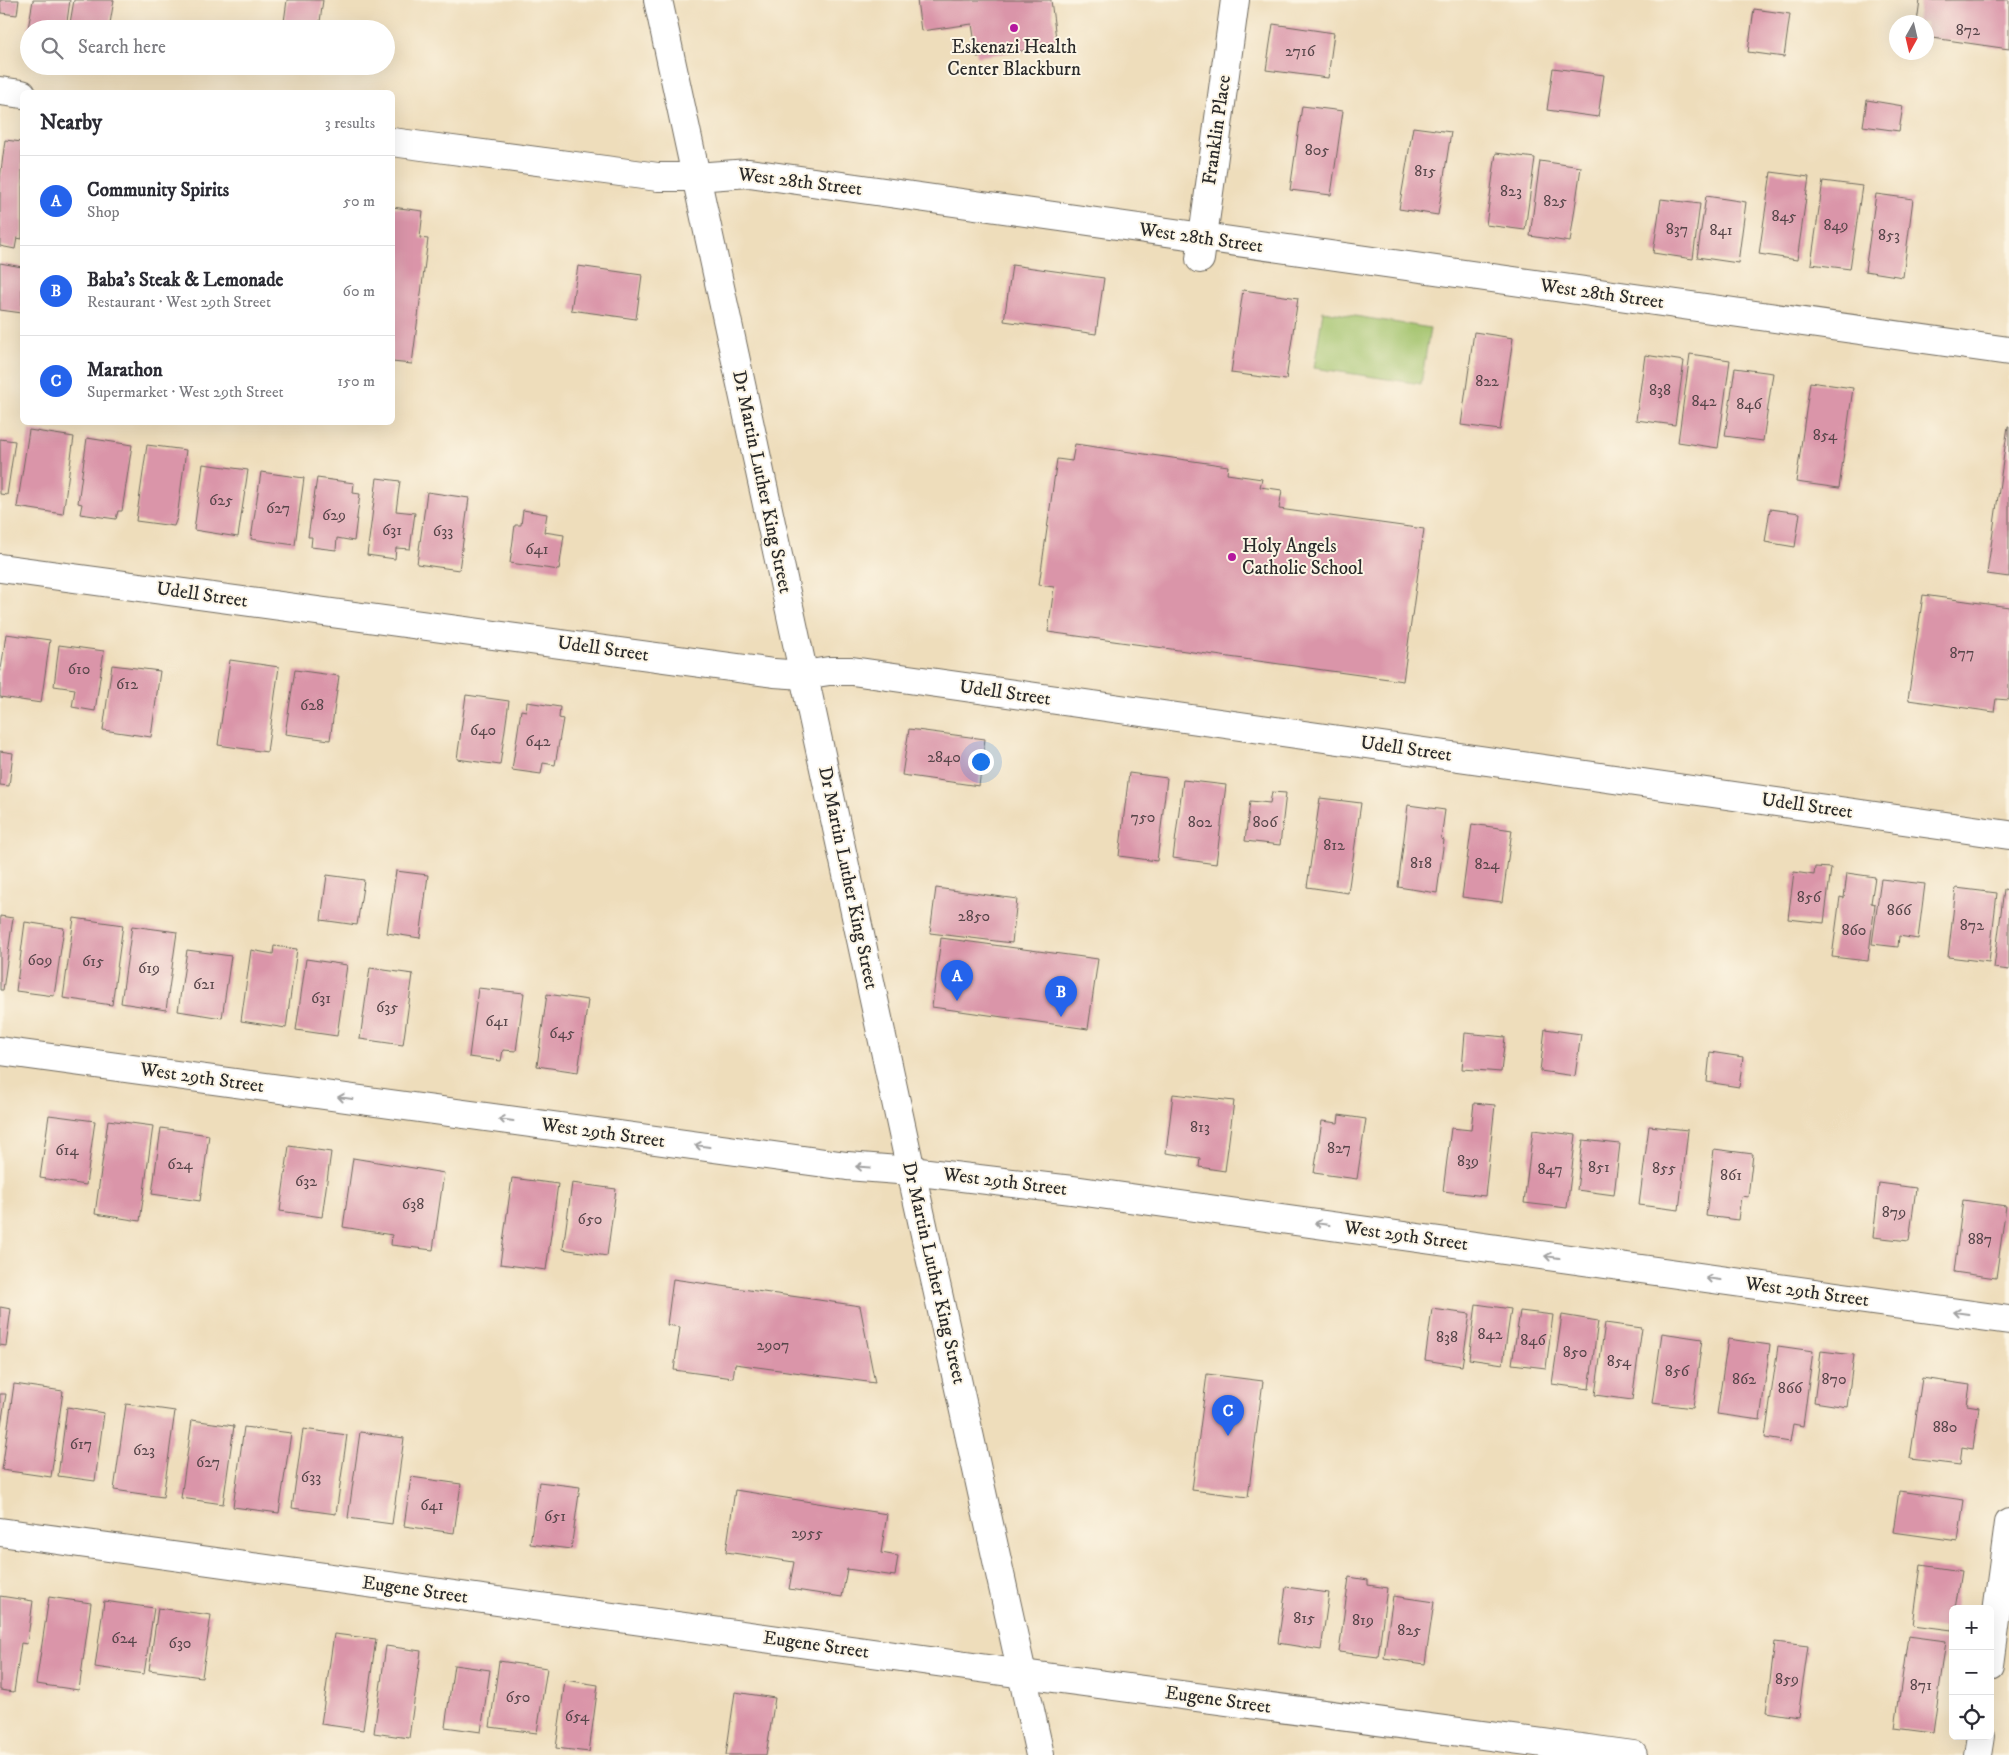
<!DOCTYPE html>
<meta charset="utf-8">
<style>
body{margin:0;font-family:"IM FELL DW Pica",serif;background:#f2f2f3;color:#2b2b33}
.controls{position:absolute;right:15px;bottom:15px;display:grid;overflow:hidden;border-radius:8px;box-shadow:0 5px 20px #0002}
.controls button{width:45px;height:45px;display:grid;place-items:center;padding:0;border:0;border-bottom:1px solid #e1e1e2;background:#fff;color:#2b2b33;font:25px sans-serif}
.compass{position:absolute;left:1889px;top:15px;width:45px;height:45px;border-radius:50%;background:#fff;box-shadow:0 5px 20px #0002;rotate:188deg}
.you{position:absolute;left:980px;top:761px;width:18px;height:18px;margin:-12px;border:4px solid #fff;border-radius:50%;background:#1a73e8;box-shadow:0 0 0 8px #1a73e833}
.badge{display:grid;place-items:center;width:32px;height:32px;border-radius:50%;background:#2563eb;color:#fff;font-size:16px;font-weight:700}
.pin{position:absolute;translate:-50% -41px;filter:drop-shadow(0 1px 2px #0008)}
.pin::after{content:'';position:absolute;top:26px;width:18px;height:15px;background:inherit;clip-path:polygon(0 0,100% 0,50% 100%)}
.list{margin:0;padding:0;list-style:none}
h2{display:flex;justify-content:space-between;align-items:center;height:65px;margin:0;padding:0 20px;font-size:21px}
h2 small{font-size:16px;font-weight:400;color:#7c7c81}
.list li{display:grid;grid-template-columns:32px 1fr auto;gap:15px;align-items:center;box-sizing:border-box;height:90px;padding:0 20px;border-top:1px solid #e1e1e2}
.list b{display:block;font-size:19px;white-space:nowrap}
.list p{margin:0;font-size:16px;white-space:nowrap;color:#7c7c81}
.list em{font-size:16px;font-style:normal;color:#7c7c81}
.icon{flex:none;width:28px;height:28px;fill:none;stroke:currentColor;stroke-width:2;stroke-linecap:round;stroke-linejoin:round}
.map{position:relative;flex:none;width:2009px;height:1755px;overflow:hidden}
.search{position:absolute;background:#fff;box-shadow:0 5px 20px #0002;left:20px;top:20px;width:375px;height:55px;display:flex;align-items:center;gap:12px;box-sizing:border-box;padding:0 18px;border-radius:28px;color:#7c7c81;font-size:19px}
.panel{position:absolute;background:#fff;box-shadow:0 5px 20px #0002;left:20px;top:90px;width:375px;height:335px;border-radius:8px}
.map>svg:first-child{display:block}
</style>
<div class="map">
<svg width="2009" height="1755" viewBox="0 0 2009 1755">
<rect width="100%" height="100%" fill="#fcf5e5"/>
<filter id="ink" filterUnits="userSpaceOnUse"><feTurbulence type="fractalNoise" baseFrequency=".02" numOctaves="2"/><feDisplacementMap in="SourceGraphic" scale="10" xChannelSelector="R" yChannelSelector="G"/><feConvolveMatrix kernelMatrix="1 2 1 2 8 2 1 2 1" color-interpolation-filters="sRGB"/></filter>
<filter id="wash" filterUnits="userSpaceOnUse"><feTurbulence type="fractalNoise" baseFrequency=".0096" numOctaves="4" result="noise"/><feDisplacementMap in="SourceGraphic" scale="20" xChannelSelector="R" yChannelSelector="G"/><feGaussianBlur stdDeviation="1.12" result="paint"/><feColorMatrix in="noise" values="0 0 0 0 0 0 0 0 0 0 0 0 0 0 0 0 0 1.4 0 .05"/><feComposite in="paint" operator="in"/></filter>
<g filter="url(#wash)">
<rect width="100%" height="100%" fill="#edb"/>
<!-- green -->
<path fill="#a2c36c" stroke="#66774c" d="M1323,311L1430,328L1421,384L1314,368Z"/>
<g id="blocks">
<!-- building -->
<g fill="#da95a9">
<path d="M0,0H19L17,15L1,13Z"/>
<path d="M33,0H70L66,29H28Z"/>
<path d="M74,0H114L109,29H69Z"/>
<path d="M287,0H323L319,29H283Z"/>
<path d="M917,0H1051L1057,46L977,57L972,24L921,31Z"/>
<path d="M1920,0H2009V49L1926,37V22H1917Z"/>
<path d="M1754,9L1790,14L1784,57L1748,52Z"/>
<path d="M1273,24L1334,33L1328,78L1266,70Z"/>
<path d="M1553,68L1604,75L1598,117L1547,110Z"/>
<path d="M1867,100L1903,106L1899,131L1863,126Z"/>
<path d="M1302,106L1343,111L1331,195L1290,190Z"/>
<path d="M1413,127L1451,132L1438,215L1399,209Z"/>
<path d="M5,140L22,142V239L17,238L15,249L0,246V179Z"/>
<path d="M1496,153L1535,158L1525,230L1486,225Z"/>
<path d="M1540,161L1581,167L1570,242L1530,236Z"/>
<path d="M1771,172L1809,177L1797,260L1759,254Z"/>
<path d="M1823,181L1862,186L1850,269L1811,264Z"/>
<path d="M1876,194L1913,199L1903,277L1865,271Z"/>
<path d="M1706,196L1746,202L1738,263L1697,257Z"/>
<path d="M1661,199L1700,204L1693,259L1653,253Z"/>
<path d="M392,207L423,211L420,238L428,239L412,364L392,362Z"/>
<path d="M0,263L22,267V313L0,310Z"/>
<path d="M1012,265L1104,278L1096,334L1004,321Z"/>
<path d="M578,266L642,275L636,319L571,310Z"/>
<path d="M1243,290L1298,298L1286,380L1231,373Z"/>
<path d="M1474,332L1513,338L1500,430L1461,425Z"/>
<path d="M1690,354L1730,360L1718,448L1678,442Z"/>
<path d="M1645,355L1684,361L1675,425L1636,420Z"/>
<path d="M1735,368L1773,373L1763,441L1725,436Z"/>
<path d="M1810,382L1853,388L1839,488L1796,482Z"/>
<path d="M2008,426H2009V577L1987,574Z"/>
<path d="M29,430L74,437L63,514L17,507Z"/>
<path d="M87,438L132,445L122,511H118L116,519L80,514L82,504L78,503Z"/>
<path d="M0,439L15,441L7,495L0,494Z"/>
<path d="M1075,444L1228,466L1227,474L1262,479L1260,487L1282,490L1279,509L1424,529L1403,681L1048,632L1054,587L1039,585L1057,459L1072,461Z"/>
<path d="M147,445L186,450L177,518L174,526L136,521Z"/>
<path d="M203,464L248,470L238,537L194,530Z"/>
<path d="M261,472L304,478L295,545L251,539Z"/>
<path d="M317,478L354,483L353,493L360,494L354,541L337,538L336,550L311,547L312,537H308Z"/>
<path d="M377,478L400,481L396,511L415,513L410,549L396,548L395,559L367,555Z"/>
<path d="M427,492L469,498L459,570L417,564Z"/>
<path d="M1770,509L1800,513L1795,547L1765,542Z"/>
<path d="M523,510L547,514L544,532L564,535L559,570L510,563L515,525H521Z"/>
<path d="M1923,595L2009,607V700L1996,699L1994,712L1908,700Z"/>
<path d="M6,634L50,640L41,703L0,697V677Z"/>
<path d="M59,645L104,651L95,711L72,707L75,689L54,686Z"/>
<path d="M230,660L279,667L267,752L218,745Z"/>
<path d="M112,665L160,671L151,737L103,730Z"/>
<path d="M295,670L339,676L330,740L285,734Z"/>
<path d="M466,695L509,701L500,765L457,759Z"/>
<path d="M527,702L560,707L559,718L563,719L555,765L543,763L541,774L512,770L521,710L526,711Z"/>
<path d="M909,729L985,739L979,786L902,775Z"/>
<path d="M0,751L13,753L9,786L0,785Z"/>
<path d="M1129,773L1167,778L1157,861L1119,856Z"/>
<path d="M1183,780L1226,785L1216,864L1173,858Z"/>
<path d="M1272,792L1286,793L1280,845L1245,841L1250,801L1270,803Z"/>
<path d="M1320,798L1361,803L1348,893L1307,887Z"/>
<path d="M1408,805L1445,810L1441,839L1444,840L1437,893L1398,887Z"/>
<path d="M1472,824L1512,830L1502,902L1462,897Z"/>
<path d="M1815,867L1831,868L1824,923L1788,919L1794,872L1814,875Z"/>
<path d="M396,871L428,875L420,938L387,933Z"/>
<path d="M1847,873L1875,877L1871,903L1875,904L1868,961L1832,957L1840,897L1844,898Z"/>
<path d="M327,875L364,880L357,925L321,920Z"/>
<path d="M1881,879L1925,884L1918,939L1899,936L1898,947L1872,944Z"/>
<path d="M936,888L1017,899L1012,943L930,933Z"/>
<path d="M1956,888L1997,893L1989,962L1948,957Z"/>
<path d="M2004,889L2009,890V970L1994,968Z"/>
<path d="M0,916L13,918L3,990H0Z"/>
<path d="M74,918L123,925L112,1005L63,998Z"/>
<path d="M25,922L64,928L54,996L16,991Z"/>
<path d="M132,926L177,932L166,1010L121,1003Z"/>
<path d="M941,938L1098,959L1088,1029L932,1007Z"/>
<path d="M274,946L297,949L286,1028L241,1021L251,950L273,954Z"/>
<path d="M187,950L231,956L222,1018L178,1011Z"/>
<path d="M306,959L347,965L337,1036L296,1030Z"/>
<path d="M370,968L413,974L403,1045L360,1039Z"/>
<path d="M478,988L524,993L516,1051L503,1050L501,1061L469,1057Z"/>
<path d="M547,994L588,1000L578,1072L537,1066Z"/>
<path d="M1545,1029L1581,1034L1575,1076L1540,1071Z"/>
<path d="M1465,1033L1505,1037L1501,1072L1462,1069Z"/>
<path d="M1710,1052L1743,1057L1739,1087L1707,1082Z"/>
<path d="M1173,1094L1234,1101L1225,1171L1199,1167L1200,1158L1166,1153Z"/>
<path d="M1474,1103L1495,1105L1485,1196L1443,1191L1451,1128L1471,1130Z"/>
<path d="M49,1115L95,1121L86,1185L40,1178Z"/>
<path d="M1339,1115L1366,1119L1357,1179L1314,1173L1322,1121L1338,1123Z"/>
<path d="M108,1120L153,1126L140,1221L95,1214Z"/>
<path d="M1649,1126L1688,1130L1679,1210L1639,1205Z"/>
<path d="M161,1128L209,1135L200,1201L152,1194Z"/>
<path d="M1533,1130L1576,1135L1567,1208L1524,1203Z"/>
<path d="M1583,1140L1620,1144L1614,1195L1577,1190Z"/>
<path d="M289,1146L331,1152L322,1217L280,1211Z"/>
<path d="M1714,1149L1753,1154L1748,1197L1741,1196L1738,1220L1706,1216Z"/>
<path d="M353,1158L444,1173L433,1250L391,1245L392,1235L343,1227Z"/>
<path d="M512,1178L558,1184L546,1270L500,1264Z"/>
<path d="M572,1183L616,1189L607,1256L563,1249Z"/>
<path d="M1879,1183L1916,1188L1909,1241L1873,1237Z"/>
<path d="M1963,1200L2006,1206L1996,1278L1954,1272Z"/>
<path d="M673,1279L860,1306L875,1383L735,1364L733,1378L674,1370L680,1327L667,1325Z"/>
<path d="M1476,1304L1511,1309L1503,1364L1469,1359Z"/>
<path d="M0,1307L11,1309L6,1346L0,1345Z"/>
<path d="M1432,1309L1470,1314L1462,1366L1425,1360Z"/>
<path d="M1520,1311L1553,1315L1546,1368L1512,1364Z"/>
<path d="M1562,1315L1598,1321L1589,1389L1552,1384Z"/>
<path d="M1605,1323L1642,1328L1632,1400L1595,1395Z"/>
<path d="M1662,1333L1702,1339L1693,1408L1652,1403Z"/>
<path d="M1728,1339L1770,1345L1760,1420L1717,1414Z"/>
<path d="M1778,1346L1813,1351L1803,1426L1793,1424L1790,1442L1765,1438Z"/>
<path d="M1821,1351L1854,1355L1847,1407L1814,1402Z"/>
<path d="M1207,1374L1263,1381L1248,1497L1192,1490Z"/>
<path d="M1922,1378L1970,1385L1967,1405L1979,1407L1973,1449L1962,1447L1960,1465L1910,1459Z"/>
<path d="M14,1384L63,1391L51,1477L2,1470Z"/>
<path d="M0,1394H6L1,1425H0Z"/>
<path d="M126,1404L175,1411L163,1497L114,1490Z"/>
<path d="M67,1407L104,1413L95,1481L58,1476Z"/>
<path d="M192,1420L234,1426L223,1504L181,1498Z"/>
<path d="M244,1427L291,1433L279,1513L233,1507Z"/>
<path d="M303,1429L347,1435L336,1514L292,1508Z"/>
<path d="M360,1432L404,1438L392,1524L348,1518Z"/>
<path d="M411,1477L461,1484L454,1533L404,1526Z"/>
<path d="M539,1482L580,1487L571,1549L530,1544Z"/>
<path d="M735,1490L887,1514L881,1553L898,1556L895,1576L847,1569L842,1597L789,1589L794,1562L726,1552Z"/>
<path d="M1899,1491L1964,1500L1958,1541L1893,1532Z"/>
<path d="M1921,1565L1961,1571L1955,1609H1953L1952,1630L1913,1625Z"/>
<path d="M1349,1577L1368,1580V1585L1387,1588L1378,1657L1339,1652Z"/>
<path d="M1286,1587L1329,1593L1321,1650L1278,1643Z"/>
<path d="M0,1596L33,1601L27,1644L21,1643L14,1692L0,1690Z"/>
<path d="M1393,1596L1434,1602L1425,1664L1384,1658Z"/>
<path d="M49,1597L91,1603L79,1690L36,1684Z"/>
<path d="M104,1601L154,1608L144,1674L95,1667Z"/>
<path d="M158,1608L211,1615L202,1677L149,1670Z"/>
<path d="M334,1634L376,1639L363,1730L321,1724Z"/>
<path d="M1908,1636L1946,1641L1933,1733L1895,1728Z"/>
<path d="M1775,1642L1808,1646L1798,1717L1766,1712Z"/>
<path d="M386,1646L421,1651L409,1738L374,1733Z"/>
<path d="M499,1661L547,1668L537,1733L490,1727Z"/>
<path d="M454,1665L490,1670L481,1732L445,1727Z"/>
<path d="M565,1680L598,1685L589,1752L556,1748Z"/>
<path d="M735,1692L775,1698L766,1755H726Z"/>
</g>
</g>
</g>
<g filter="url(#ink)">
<use href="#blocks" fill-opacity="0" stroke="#6f695d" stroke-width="1"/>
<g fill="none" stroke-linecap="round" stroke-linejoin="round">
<defs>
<g id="street">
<path d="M0,91L22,94"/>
<path d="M392,142L658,177H696L749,173L2009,351"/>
<path d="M1200,259L1235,0"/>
<path d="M0,568L774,673L804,675L829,671H852L2009,835"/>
<path d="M0,1532L1023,1674L1633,1755"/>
<path d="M1990,1665L2009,1523"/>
<path d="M1978,1755L1981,1736"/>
</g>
<path id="secondary" d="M0,1051L847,1166L911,1171L1072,1190L2009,1320"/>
<path id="primary" d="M658,0L911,1171L1040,1755"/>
</defs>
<!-- street casing -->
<use href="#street" stroke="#6f695d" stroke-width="30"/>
<!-- secondary casing -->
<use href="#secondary" stroke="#6f695d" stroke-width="30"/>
<!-- primary casing -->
<use href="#primary" stroke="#6f695d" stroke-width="30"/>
<!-- street -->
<use href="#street" stroke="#fff" stroke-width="28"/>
<!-- secondary -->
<use href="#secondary" stroke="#fff" stroke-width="28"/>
<!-- primary -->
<use href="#primary" stroke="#fff" stroke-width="28"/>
</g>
<!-- one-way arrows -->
<defs><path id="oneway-shaft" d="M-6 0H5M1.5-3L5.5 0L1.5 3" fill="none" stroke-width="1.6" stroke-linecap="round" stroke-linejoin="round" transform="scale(1.25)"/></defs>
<g stroke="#a0a0a0">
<use href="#oneway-shaft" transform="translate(345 1098) rotate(-172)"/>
<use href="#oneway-shaft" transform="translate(506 1120) rotate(-172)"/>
<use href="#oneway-shaft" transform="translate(702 1146) rotate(-172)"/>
<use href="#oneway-shaft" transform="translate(863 1167) rotate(-176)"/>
<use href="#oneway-shaft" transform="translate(1322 1224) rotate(-172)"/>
<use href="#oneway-shaft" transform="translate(1552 1257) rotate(-172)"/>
<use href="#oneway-shaft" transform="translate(1713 1279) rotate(-172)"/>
<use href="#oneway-shaft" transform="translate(1961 1313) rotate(-172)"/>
</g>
</g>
<!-- markers -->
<g fill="#b5179e" stroke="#fcf5e5" stroke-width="2">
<circle cx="1014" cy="28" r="5"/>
<circle cx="1232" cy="557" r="5"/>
</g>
<g text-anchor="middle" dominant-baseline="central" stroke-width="4" stroke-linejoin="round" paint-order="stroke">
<!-- number labels -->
<g font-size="16" fill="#57464a">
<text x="1968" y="30">872</text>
<text x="1300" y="51">2716</text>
<text x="1317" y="150">805</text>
<text x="1425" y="171">815</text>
<text x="1511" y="191">823</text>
<text x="1555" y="201">825</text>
<text x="1784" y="216">845</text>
<text x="1836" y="225">849</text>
<text x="1677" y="229">837</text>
<text x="1721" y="230">841</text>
<text x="1889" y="235">853</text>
<text x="1487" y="381">822</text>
<text x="1660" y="390">838</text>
<text x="1704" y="401">842</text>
<text x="1749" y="404">846</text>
<text x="1825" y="435">854</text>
<text x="221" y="500">625</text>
<text x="278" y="508">627</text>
<text x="334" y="515">629</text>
<text x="392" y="530">631</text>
<text x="443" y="531">633</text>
<text x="537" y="549">641</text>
<text x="1962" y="653">877</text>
<text x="79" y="669">610</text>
<text x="127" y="684">612</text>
<text x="312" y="705">628</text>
<text x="483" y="730">640</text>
<text x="538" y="741">642</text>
<text x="944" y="757">2840</text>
<text x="1143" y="817">750</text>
<text x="1200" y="822">802</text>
<text x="1265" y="822">806</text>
<text x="1334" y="845">812</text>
<text x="1421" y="863">818</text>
<text x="1487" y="864">824</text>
<text x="1809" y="897">856</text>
<text x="1899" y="910">866</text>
<text x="974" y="916">2850</text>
<text x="1972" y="925">872</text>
<text x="1854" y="930">860</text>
<text x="40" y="960">609</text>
<text x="93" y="961">615</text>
<text x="149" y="968">619</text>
<text x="204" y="984">621</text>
<text x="321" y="998">631</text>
<text x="387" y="1007">635</text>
<text x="497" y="1021">641</text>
<text x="562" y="1033">645</text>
<text x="1200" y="1127">813</text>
<text x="1339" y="1148">827</text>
<text x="67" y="1150">614</text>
<text x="1468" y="1161">839</text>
<text x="180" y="1164">624</text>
<text x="1599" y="1167">851</text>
<text x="1664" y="1168">855</text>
<text x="1550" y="1169">847</text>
<text x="1731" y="1175">861</text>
<text x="306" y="1181">632</text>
<text x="413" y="1204">638</text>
<text x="1894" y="1212">879</text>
<text x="590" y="1219">650</text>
<text x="1980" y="1239">887</text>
<text x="1490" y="1334">842</text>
<text x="1447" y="1337">838</text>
<text x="1533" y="1340">846</text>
<text x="773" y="1345">2907</text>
<text x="1575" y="1352">850</text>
<text x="1619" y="1361">854</text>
<text x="1677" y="1371">856</text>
<text x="1744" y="1379">862</text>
<text x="1834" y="1379">870</text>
<text x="1790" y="1388">866</text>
<text x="1945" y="1427">880</text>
<text x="81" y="1444">617</text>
<text x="144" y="1450">623</text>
<text x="208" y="1462">627</text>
<text x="311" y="1477">633</text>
<text x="432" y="1505">641</text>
<text x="555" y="1516">651</text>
<text x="807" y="1533">2955</text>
<text x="1304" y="1618">815</text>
<text x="1363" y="1620">819</text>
<text x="1409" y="1630">825</text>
<text x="124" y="1638">624</text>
<text x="180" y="1643">630</text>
<text x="1787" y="1679">859</text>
<text x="1921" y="1685">871</text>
<text x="518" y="1697">650</text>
<text x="577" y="1716">654</text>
</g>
<!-- poi labels -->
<g font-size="19" fill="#2b2b2b" stroke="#fcf5e5">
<text x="1014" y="47">Eskenazi Health<tspan x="1014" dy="22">Center Blackburn</tspan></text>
<text x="1242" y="546" text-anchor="start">Holy Angels<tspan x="1242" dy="22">Catholic School</tspan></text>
</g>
<!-- street labels -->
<g font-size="19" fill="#2b2b2b" stroke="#fcf5e5">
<text transform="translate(1217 130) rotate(-82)">Franklin Place</text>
<text transform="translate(800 182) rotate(7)">West 28th Street</text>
<text transform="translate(1201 238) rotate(8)">West 28th Street</text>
<text transform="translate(1602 294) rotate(8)">West 28th Street</text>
<text transform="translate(762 482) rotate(78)">Dr Martin Luther King Street</text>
<text transform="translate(202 595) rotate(8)">Udell Street</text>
<text transform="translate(603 649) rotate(8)">Udell Street</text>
<text transform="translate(1005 693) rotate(8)">Udell Street</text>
<text transform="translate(1406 749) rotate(8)">Udell Street</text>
<text transform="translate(1807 806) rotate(8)">Udell Street</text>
<text transform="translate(848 878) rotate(78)">Dr Martin Luther King Street</text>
<text transform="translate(202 1078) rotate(8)">West 29th Street</text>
<text transform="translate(603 1133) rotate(8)">West 29th Street</text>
<text transform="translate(1005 1182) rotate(7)">West 29th Street</text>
<text transform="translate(1406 1236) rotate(8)">West 29th Street</text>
<text transform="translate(934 1273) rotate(77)">Dr Martin Luther King Street</text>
<text transform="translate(1807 1292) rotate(8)">West 29th Street</text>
<text transform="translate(415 1590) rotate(8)">Eugene Street</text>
<text transform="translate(816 1645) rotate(8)">Eugene Street</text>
<text transform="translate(1218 1700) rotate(8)">Eugene Street</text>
</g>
</g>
</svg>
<div class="controls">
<button>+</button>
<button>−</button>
<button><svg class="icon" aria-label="locate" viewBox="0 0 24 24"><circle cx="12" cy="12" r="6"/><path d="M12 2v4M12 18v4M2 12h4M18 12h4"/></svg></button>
</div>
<svg class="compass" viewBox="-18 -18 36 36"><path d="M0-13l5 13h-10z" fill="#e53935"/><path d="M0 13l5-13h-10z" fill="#7c7c81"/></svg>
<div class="you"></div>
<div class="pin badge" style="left:957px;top:1001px">A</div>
<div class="pin badge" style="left:1061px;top:1017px">B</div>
<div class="pin badge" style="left:1228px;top:1436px">C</div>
<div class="search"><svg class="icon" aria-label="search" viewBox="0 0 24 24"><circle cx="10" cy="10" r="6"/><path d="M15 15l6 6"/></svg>Search here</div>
<section class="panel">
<h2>Nearby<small>3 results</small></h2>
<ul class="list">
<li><span class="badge">A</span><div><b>Community Spirits</b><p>Shop</p></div><em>50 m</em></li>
<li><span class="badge">B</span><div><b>Baba's Steak &amp; Lemonade</b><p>Restaurant · West 29th Street</p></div><em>60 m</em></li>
<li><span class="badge">C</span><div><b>Marathon</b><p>Supermarket · West 29th Street</p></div><em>150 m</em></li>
</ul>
</section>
</div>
